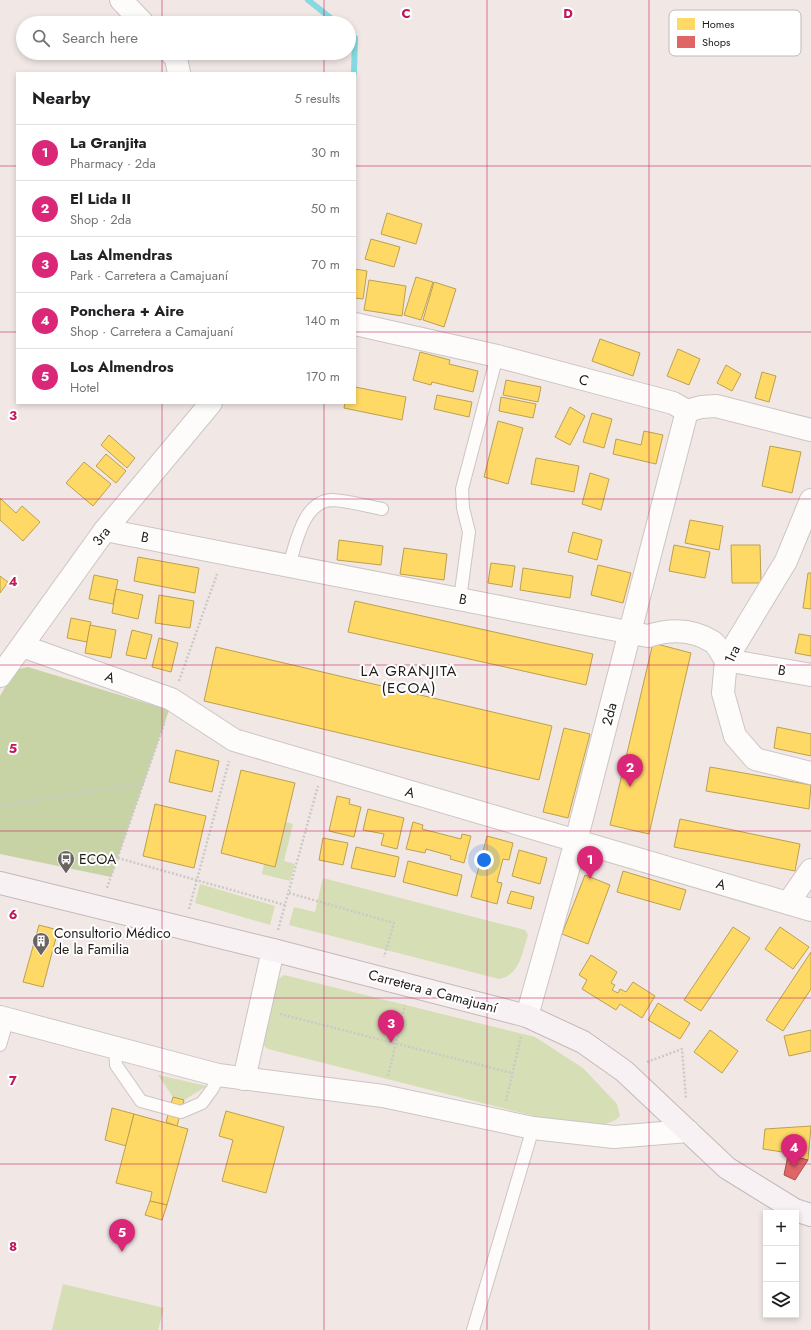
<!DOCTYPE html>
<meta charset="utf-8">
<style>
body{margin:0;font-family:Jost,sans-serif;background:#f2f2f2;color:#202124}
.controls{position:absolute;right:12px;bottom:12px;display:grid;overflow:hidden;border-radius:0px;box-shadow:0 2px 6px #0003}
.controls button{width:36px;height:36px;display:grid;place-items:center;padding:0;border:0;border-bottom:1px solid #e0e0e0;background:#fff;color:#202124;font:20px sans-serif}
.you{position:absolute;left:484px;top:860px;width:14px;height:14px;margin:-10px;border:3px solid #fff;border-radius:50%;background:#1a73e8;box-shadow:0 0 0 6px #1a73e833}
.badge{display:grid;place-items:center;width:26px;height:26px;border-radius:50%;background:#db2777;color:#fff;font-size:13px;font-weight:700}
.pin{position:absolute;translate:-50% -33px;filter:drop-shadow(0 1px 2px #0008)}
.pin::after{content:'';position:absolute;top:21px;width:14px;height:12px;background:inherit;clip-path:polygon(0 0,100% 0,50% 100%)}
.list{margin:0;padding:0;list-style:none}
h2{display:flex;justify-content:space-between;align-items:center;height:52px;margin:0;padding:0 16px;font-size:17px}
h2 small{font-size:13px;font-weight:400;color:#757577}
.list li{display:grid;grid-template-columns:26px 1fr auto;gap:12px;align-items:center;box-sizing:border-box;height:56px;padding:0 16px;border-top:1px solid #e0e0e0}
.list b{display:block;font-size:15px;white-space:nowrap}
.list p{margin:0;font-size:13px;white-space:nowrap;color:#757577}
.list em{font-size:13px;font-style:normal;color:#757577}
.icon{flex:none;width:22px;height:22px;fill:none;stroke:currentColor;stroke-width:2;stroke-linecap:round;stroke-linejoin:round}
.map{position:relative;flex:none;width:811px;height:1330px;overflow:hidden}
.search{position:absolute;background:#fff;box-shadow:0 2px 6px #0003;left:16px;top:16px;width:340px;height:44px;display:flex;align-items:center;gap:10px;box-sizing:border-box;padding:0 14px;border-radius:22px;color:#757577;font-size:15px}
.panel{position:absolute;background:#fff;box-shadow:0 2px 6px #0003;left:16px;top:72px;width:340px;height:332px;border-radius:0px}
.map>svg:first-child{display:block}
</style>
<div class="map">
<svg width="811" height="1330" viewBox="0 0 811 1330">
<rect width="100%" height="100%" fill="#f1e8e6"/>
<!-- green -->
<g fill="#d5deb5">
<path d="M286,822L293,824L284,861L295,864L290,881L262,874L264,864L275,867Z"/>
<path d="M323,878L525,930L528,935C522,953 520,975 499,979L289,925L294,907L315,912Z"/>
<path d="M200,884L275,906L270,925L195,903Z"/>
<path d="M284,975L535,1037L583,1068L617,1104L620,1116C607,1130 580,1124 562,1123L268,1049L263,1045L276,981Z"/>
<path d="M158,1075L207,1086L184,1100L173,1097Z"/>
<path d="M63,1284L164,1308L158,1330H52Z"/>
</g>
<!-- forest -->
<path fill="#c8d3a5" d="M28,667L169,710L111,877L0,854V696L15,670Z"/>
<!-- homes -->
<g fill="#ffd966" stroke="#bca04f">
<path d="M387,213L422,224L416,244L381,234Z"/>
<path d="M371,239L400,247L394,267L365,259Z"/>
<path d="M355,269L367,271L363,299L355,298Z"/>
<path d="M416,277L433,282L421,320L404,315Z"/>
<path d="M369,280L406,286L402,316L364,310Z"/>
<path d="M434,282L456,289L444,327L423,320Z"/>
<path d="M600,339L640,353L633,376L592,361Z"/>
<path d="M678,349L700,359L689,385L667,376Z"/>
<path d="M420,352L450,360L449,364L478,371L473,392L432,382L431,385L413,380Z"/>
<path d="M726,365L741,374L732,391L717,383Z"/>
<path d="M762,372L776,376L769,402L755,398Z"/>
<path d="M506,380L541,387L538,402L503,395Z"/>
<path d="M355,387L406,397L402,420L344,408L345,403H355Z"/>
<path d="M437,395L472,402L469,417L434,409Z"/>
<path d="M501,397L536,404L533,418L499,411Z"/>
<path d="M570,407L585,416L570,445L555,437Z"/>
<path d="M592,413L612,419L604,448L583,442Z"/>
<path d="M498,421L523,428L508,484L484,477Z"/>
<path d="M644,431L663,435L656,464L613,454L616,439L641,445Z"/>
<path d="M109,435L135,458L127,468L101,445Z"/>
<path d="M770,446L801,452L792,493L762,486Z"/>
<path d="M106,454L126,471L116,483L96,466Z"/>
<path d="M536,458L579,466L574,492L531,484Z"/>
<path d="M84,462L111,484L93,506L66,483Z"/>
<path d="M590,473L609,479L601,510L582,504Z"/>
<path d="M0,498L16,513L22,506L40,522L23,541L0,520Z"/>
<path d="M690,520L723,526L719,550L685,543Z"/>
<path d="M573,532L602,540L597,560L568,552Z"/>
<path d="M339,540L383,546L381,565L337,560Z"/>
<path d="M674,545L710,552L705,578L669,571Z"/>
<path d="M731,545H760L761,583H732Z"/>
<path d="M404,548L447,554L444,580L400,574Z"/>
<path d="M138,557L199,568L195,593L134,581Z"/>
<path d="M491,563L515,566L512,587L488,583Z"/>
<path d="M598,565L631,573L623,603L591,595Z"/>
<path d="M523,568L573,576L570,598L520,590Z"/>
<path d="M808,573H811V609L803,608Z"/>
<path d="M94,575L118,580L113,604L89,599Z"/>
<path d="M0,576L8,582L0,593Z"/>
<path d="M116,589L143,595L138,619L112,613Z"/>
<path d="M159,595L194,601L190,628L155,623Z"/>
<path d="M355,601L593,654L586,685L348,632Z"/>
<path d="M71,618L91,622L87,642L67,638Z"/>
<path d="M90,625L116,630L111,658L85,653Z"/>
<path d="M132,630L152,635L146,659L126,655Z"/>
<path d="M799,634L811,636V656L795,653Z"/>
<path d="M159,638L178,643L171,672L152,667Z"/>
<path d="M653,643L691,653L649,834L610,825Z"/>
<path d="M216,647L552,726L539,780L204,701Z"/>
<path d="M777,727L811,734V756L774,748Z"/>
<path d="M564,728L590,734L568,818L543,812Z"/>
<path d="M176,750L219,761L212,792L169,782Z"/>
<path d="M710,767L811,785L809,809L706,791Z"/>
<path d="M241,770L295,783L275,867L221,853Z"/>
<path d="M337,796L350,799L349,804L361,807L354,837L329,831Z"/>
<path d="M155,804L206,816L194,868L143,856Z"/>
<path d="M368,809L404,818L397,849L381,845L384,834L363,830Z"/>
<path d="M680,819L800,844L795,871L674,847Z"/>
<path d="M413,822L423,825L422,829L461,839L462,834L471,836L464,863L450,859L451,856L426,849L425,853L406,849Z"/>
<path d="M487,836L513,843L509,860L503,859L497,882L502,883L497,904L471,897Z"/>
<path d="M323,838L348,843L343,865L319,860Z"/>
<path d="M356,847L399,857L395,877L351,868Z"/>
<path d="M519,850L547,858L540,884L512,876Z"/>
<path d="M408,861L462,875L457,896L403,882Z"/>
<path d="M623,871L686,890L680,910L617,892Z"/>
<path d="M585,875L610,885L588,944L562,934Z"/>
<path d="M511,891L534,897L531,909L507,903Z"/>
<path d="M39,925L58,930L43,987L23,982Z"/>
<path d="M733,927L750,938L701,1011L684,1000Z"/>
<path d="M780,927L809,947L793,969L765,949Z"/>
<path d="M811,952V989L783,1031L766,1020Z"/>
<path d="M591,955L617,972L611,983L615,985L612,990L618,993L620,989L626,992L633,982L655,996L642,1018L620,1004L616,1010L582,989L587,980L579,975Z"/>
<path d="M658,1003L690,1023L680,1039L648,1020Z"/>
<path d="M710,1030L738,1051L722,1073L694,1052Z"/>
<path d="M811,1030V1051L789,1056L784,1036Z"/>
<path d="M173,1097L184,1100L177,1126L166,1122Z"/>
<path d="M112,1108L134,1114L126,1146L105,1140Z"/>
<path d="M226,1111L284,1127L266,1193L222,1181L233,1140L219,1136Z"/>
<path d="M134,1114L188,1129L167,1205L150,1201L152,1192L116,1183Z"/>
<path d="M811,1126L808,1160L788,1155L789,1153L763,1149L765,1129Z"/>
<path d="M150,1201L167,1205L162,1220L145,1215Z"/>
</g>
<!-- shops -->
<path fill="#e06666" stroke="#a6504f" d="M788,1155L808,1160L795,1180L784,1175Z"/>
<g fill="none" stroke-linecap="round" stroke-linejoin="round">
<!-- stream -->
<g stroke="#84dae0" stroke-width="6">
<path d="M308,0L337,23"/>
<path d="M349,33L355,38L354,73"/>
</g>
<defs>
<g id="service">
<path d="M289,565C296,544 303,500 333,500C349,501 366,506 382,509"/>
<path d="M460,599L469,532L463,508L462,489L497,356"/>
<path d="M0,1045L8,1019"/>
<path d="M115,1048L116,1065L141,1101L181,1112L202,1103L213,1088L218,1075"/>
<path d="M473,1330L533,1128"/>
</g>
<g id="minor">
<path d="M121,0L143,23"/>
<path d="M171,53L176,58L179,73"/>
<path d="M355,324L497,356L673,403L687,411L701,407L716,406L811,430"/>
<path d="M811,500L786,561L726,660L723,693L735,736L755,759L811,773"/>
<path d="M105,530L648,636C670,629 693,629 713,642C718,646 722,655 726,660L811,675"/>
<path d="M22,646L171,699L234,740L811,910"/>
<path d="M0,676L105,530L211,403"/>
<path d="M788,903L811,870"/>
<path d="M527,1016L576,841L687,411"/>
<path d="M0,1017L218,1075L383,1096L533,1128L614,1137L688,1131"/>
<path d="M244,1079L273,950"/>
</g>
<path id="primary" d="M0,883L273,950L527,1016L583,1042L624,1071L727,1168L795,1210L811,1215"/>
</defs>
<!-- service casing -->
<use href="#service" stroke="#ccc5c3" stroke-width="14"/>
<!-- minor casing -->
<use href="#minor" stroke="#ccc5c3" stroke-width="24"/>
<!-- primary casing -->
<use href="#primary" stroke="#c4b8b9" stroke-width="24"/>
<!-- path -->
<g stroke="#cbc9c8" stroke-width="2.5" stroke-dasharray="2 2" stroke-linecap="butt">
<path d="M179,681L217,574"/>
<path d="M0,806L144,783"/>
<path d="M118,858L285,905"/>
<path d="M107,888L165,721"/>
<path d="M289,893L394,923L384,957"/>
<path d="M189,909L229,761"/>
<path d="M278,930L318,786"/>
<path d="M280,1014L512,1073"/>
<path d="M647,1062L682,1049L686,1099"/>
<path d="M388,1076L405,1005"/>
<path d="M506,1101L521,1036"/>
</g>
<!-- service -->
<use href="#service" stroke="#fdfcfb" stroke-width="12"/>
<!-- minor -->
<use href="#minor" stroke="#fdfcfb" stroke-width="22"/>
<!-- primary -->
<use href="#primary" stroke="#f8f1f3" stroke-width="22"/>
</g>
<!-- grid -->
<path fill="none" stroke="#c2185b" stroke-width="1" stroke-opacity="0.55" d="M162,0V23M324,0V23M487,0V1330M649,0V1330M162,53V73M324,53V73M0,166H17M355,166H811M0,332H17M355,332H811M162,403V1330M324,403V1330M0,499H811M0,665H811M0,831H811M0,998H811M0,1164H811"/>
<!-- icons -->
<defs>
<symbol id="bus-pin" viewBox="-11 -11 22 30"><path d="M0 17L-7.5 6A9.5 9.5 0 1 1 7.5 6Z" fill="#696361" stroke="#fff"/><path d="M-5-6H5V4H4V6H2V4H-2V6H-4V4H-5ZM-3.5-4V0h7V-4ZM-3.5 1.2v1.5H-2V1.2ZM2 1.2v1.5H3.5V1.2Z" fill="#fff"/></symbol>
<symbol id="building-pin" viewBox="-11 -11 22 30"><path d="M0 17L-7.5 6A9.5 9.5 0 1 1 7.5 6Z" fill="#696361" stroke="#fff"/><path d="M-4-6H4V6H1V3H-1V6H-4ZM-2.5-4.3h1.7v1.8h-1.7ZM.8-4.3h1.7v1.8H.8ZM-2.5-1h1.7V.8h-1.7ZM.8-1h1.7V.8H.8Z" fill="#fff"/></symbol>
</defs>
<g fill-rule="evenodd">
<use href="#bus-pin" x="56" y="849" width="20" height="27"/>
<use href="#building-pin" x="31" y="931" width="20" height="27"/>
</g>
<g text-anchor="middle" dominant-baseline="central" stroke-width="4" stroke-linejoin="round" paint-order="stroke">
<!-- street labels -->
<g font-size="14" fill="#201b19" stroke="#fff">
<text transform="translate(584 380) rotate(15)">C</text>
<text transform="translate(101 536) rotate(-53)">3ra</text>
<text transform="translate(145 537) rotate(11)">B</text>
<text transform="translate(463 599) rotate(11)">B</text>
<text transform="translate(732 654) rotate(-65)">1ra</text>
<text transform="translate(782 670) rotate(10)">B</text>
<text transform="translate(110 677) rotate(20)">A</text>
<text transform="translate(609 714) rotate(-75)">2da</text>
<text transform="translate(410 792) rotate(16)">A</text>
<text transform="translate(721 884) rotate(16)">A</text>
<text transform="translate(433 991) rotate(15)">Carretera a Camajuaní</text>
</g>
<!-- poi labels -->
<g font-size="14" fill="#201b19" stroke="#fff" text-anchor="start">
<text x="79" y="859">ECOA</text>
<text x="54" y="933">Consultorio Médico<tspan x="54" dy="16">de la Familia</tspan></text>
</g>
<!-- neighbourhood labels -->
<g font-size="15" letter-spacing="1" fill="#201b19" stroke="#fff">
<text x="409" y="671">LA GRANJITA<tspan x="409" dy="17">(ECOA)</tspan></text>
</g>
</g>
<!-- legend -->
<rect x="669" y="10" width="132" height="46" rx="6" fill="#fff" stroke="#bcbbba" stroke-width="1"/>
<rect x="677" y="18" width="18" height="12" fill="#ffd966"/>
<rect x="677" y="36" width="18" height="12" fill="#e06666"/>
<g font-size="11" fill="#201b19">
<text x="702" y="28">Homes</text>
<text x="702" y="46">Shops</text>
</g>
<g font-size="13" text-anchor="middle" font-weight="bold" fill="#c2185b" stroke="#fff" stroke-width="4" stroke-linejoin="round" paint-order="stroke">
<text x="406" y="18">C</text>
<text x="568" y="18">D</text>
<text x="13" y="420">3</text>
<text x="13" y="586">4</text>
<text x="13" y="753">5</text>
<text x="13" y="919">6</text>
<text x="13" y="1085">7</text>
<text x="13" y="1251">8</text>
</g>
</svg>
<div class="controls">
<button>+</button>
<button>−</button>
<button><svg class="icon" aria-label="layers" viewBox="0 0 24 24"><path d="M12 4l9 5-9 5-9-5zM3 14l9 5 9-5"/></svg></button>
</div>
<div class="you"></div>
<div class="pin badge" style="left:590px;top:879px">1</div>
<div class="pin badge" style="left:630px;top:787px">2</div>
<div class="pin badge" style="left:391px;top:1043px">3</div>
<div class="pin badge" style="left:794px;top:1167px">4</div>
<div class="pin badge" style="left:122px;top:1252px">5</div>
<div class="search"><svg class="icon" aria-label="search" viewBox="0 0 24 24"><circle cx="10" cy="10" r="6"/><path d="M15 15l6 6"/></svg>Search here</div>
<section class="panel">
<h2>Nearby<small>5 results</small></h2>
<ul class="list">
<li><span class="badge">1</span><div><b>La Granjita</b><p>Pharmacy · 2da</p></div><em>30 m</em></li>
<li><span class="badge">2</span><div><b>El Lida II</b><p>Shop · 2da</p></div><em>50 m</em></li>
<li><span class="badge">3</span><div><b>Las Almendras</b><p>Park · Carretera a Camajuaní</p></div><em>70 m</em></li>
<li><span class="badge">4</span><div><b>Ponchera + Aire</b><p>Shop · Carretera a Camajuaní</p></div><em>140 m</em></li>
<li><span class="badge">5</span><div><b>Los Almendros</b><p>Hotel</p></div><em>170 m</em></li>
</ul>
</section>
</div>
